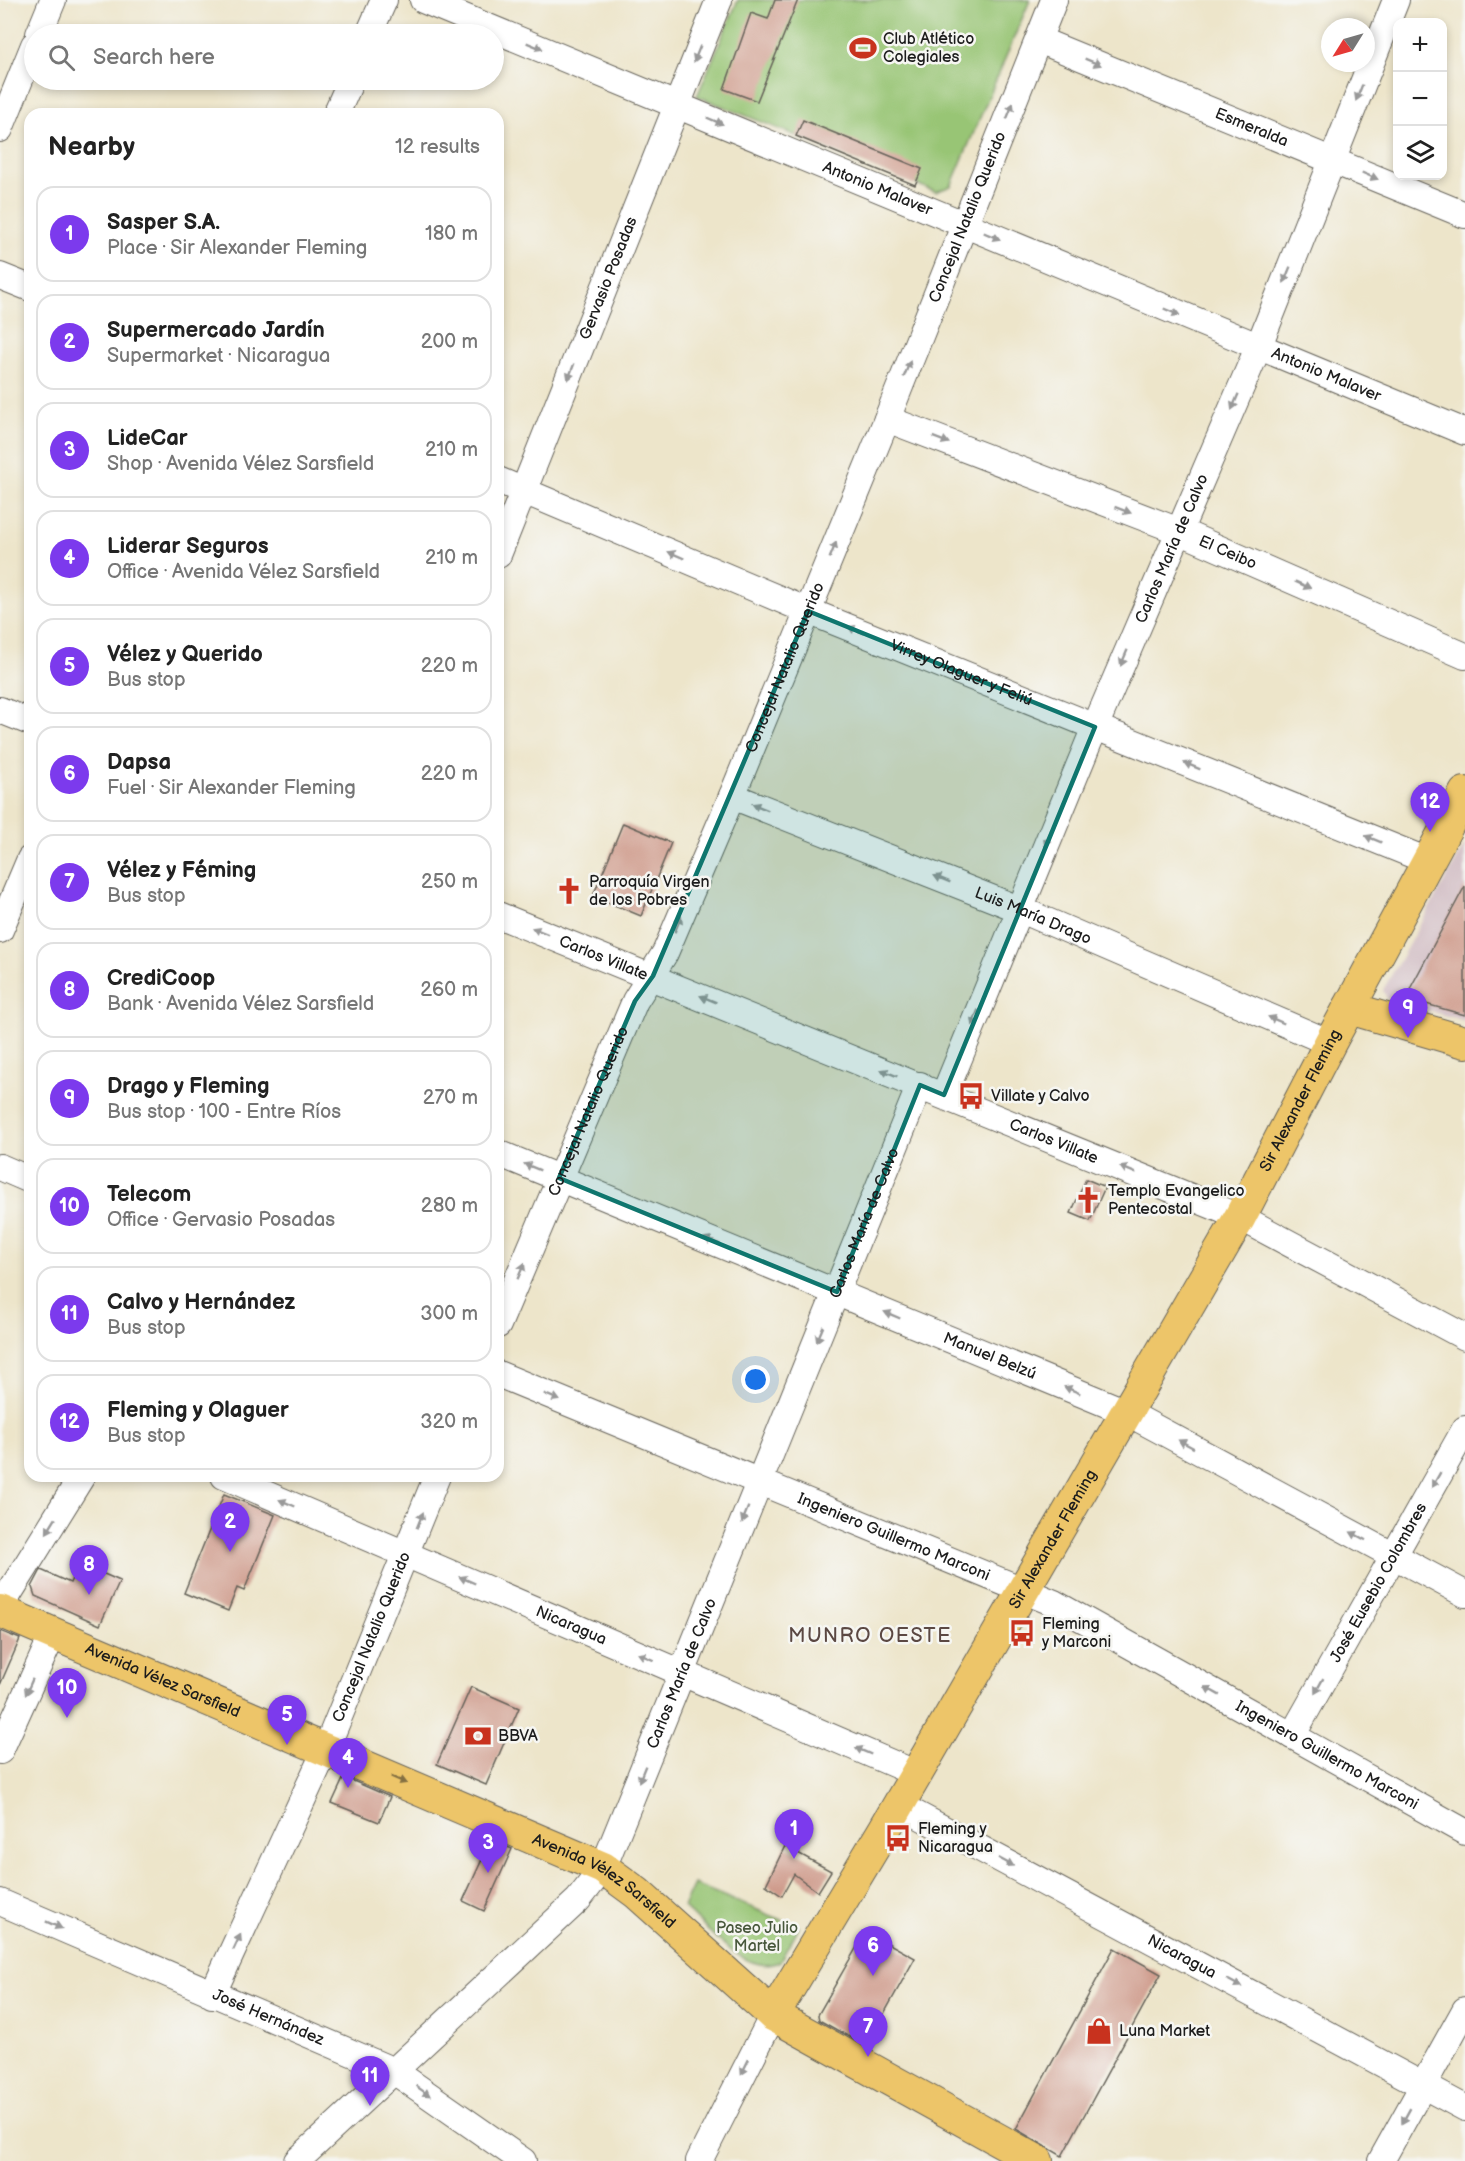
<!DOCTYPE html>
<meta charset="utf-8">
<style>
body{margin:0;font-family:"Balsamiq Sans",sans-serif;background:#f6f6f6;color:#222}
.controls{position:absolute;right:18px;top:18px;display:grid;overflow:hidden;border-radius:12px;box-shadow:0 3px 9px #0003}
.controls button{width:54px;height:54px;display:grid;place-items:center;padding:0;border:0;border-bottom:2px solid #e0e0e0;background:#fff;color:#222;font:30px sans-serif}
.compass{position:absolute;left:1321px;top:18px;width:54px;height:54px;border-radius:50%;background:#fff;box-shadow:0 3px 9px #0003;rotate:233deg}
.you{position:absolute;left:756px;top:1380px;width:21px;height:21px;margin:-15px;border:4px solid #fff;border-radius:50%;background:#1a73e8;box-shadow:0 0 0 9px #1a73e833}
.badge{display:grid;place-items:center;width:39px;height:39px;border-radius:50%;background:#7c3aed;color:#fff;font-size:20px;font-weight:700}
.pin{position:absolute;translate:-50% -50px;filter:drop-shadow(0 2px 3px #0008)}
.pin::after{content:'';position:absolute;top:32px;width:21px;height:18px;background:inherit;clip-path:polygon(0 0,100% 0,50% 100%)}
.list{margin:0;padding:0;list-style:none}
h2{display:flex;justify-content:space-between;align-items:center;height:78px;margin:0;padding:0 24px;font-size:26px}
h2 small{font-size:20px;font-weight:400;color:#767676}
.list li{display:grid;grid-template-columns:39px 1fr auto;gap:18px;align-items:center;box-sizing:border-box;height:96px;margin:0 12px 12px;padding:0 12px;border:2px solid #e0e0e0;border-radius:18px}
.list b{display:block;font-size:22px;white-space:nowrap}
.list p{margin:0;font-size:20px;white-space:nowrap;color:#767676}
.list em{font-size:20px;font-style:normal;color:#767676}
.icon{flex:none;width:33px;height:33px;fill:none;stroke:currentColor;stroke-width:2;stroke-linecap:round;stroke-linejoin:round}
.map{position:relative;flex:none;width:1465px;height:2161px;overflow:hidden}
.search{position:absolute;background:#fff;box-shadow:0 3px 9px #0003;left:24px;top:24px;width:480px;height:66px;display:flex;align-items:center;gap:15px;box-sizing:border-box;padding:0 21px;border-radius:33px;color:#767676;font-size:22px}
.panel{position:absolute;background:#fff;box-shadow:0 3px 9px #0003;left:24px;top:108px;width:480px;height:1374px;border-radius:18px}
.map>svg:first-child{display:block}
</style>
<div class="map">
<svg width="1465" height="2161" viewBox="0 0 1465 2161">
<rect width="100%" height="100%" fill="#f6f6f2"/>
<filter id="ink" filterUnits="userSpaceOnUse"><feTurbulence type="fractalNoise" baseFrequency=".0167" numOctaves="2"/><feDisplacementMap in="SourceGraphic" scale="12" xChannelSelector="R" yChannelSelector="G"/><feConvolveMatrix kernelMatrix="1 2 1 2 8 2 1 2 1" color-interpolation-filters="sRGB"/></filter>
<filter id="wash" filterUnits="userSpaceOnUse"><feTurbulence type="fractalNoise" baseFrequency=".008" numOctaves="4" result="noise"/><feDisplacementMap in="SourceGraphic" scale="24" xChannelSelector="R" yChannelSelector="G"/><feGaussianBlur stdDeviation="1.35" result="paint"/><feColorMatrix in="noise" values="0 0 0 0 0 0 0 0 0 0 0 0 0 0 0 0 0 1.4 0 .05"/><feComposite in="paint" operator="in"/></filter>
<g filter="url(#wash)">
<rect width="100%" height="100%" fill="#ede5ca"/>
<!-- industrial -->
<path fill="#d2bec5" d="M1465,845V1021L1387,999L1383,990Z"/>
<!-- green -->
<g fill="#98c574" stroke="#5a7048" stroke-width="1.5">
<path d="M738,0H1030L951,186L936,192L697,96Z"/>
<path d="M694,1884L799,1927L780,1961C749,1979 705,1926 683,1907Z"/>
</g>
<g id="blocks">
<!-- building -->
<g fill="#cf9b8c">
<path d="M775,0H798L757,101L724,89L751,13L768,19Z"/>
<path d="M803,120L922,169L915,185L796,136Z"/>
<path d="M623,823L671,843L641,916L593,896Z"/>
<path d="M1465,886V1015L1415,1001L1411,987Z"/>
<path d="M1086,1179L1105,1187L1090,1221L1071,1213Z"/>
<path d="M224,1494L275,1515L244,1591L237,1588L228,1611L184,1593Z"/>
<path d="M79,1563L120,1581L100,1625L35,1596L32,1587L41,1570L70,1583Z"/>
<path d="M0,1631L20,1639L0,1685Z"/>
<path d="M471,1687L519,1708L486,1785L437,1764Z"/>
<path d="M344,1777L390,1797L379,1822L332,1803Z"/>
<path d="M491,1840L512,1849L484,1911L463,1901Z"/>
<path d="M785,1846L831,1871L818,1892L794,1874L782,1896L766,1885Z"/>
<path d="M866,1931L915,1958L866,2046L819,2020L818,2015Z"/>
<path d="M1114,1948L1161,1974L1062,2156L1016,2129Z"/>
</g>
</g>
</g>
<g filter="url(#ink)">
<use href="#blocks" fill-opacity="0" stroke="#656259" stroke-width="1.5"/>
<g fill="none" stroke-linecap="round" stroke-linejoin="round">
<defs>
<g id="minor">
<path id="s1" d="M423,0L1465,432"/>
<path d="M39,34L53,0"/>
<path d="M369,34L384,0"/>
<path id="s2" d="M1039,40L1465,215"/>
<path d="M336,114L351,80"/>
<path d="M0,129L34,45"/>
<path d="M0,276L30,288"/>
<path id="s3" d="M887,419L1179,531L1465,656"/>
<path id="s4" d="M498,480L808,611L1428,861"/>
<path id="s5" d="M498,555L719,0"/>
<path d="M0,710L30,722"/>
<path id="s6" d="M732,796L1019,909L1330,1043"/>
<path id="s7" d="M498,915L1240,1217L1465,1337"/>
<path d="M0,930L30,859"/>
<path id="s8" d="M944,1095L1095,727L1258,348L1396,0"/>
<path id="s9" d="M498,1153L1126,1412L1465,1594"/>
<path d="M0,1167L30,1180"/>
<path id="s10" d="M498,1325L635,1001L665,953L732,796L887,419L1054,0"/>
<path id="s11" d="M498,1374L1054,1603L1465,1832"/>
<path id="s12" d="M224,1476L917,1774"/>
<path d="M0,1608L82,1476"/>
<path id="s13" d="M1292,1736L1465,1429"/>
<path d="M0,1751L53,1634"/>
<path id="s14" d="M899,1805L1465,2108"/>
<path id="s15" d="M0,1902L394,2071L523,2161"/>
<path id="s16" d="M212,1995L326,1749L437,1476"/>
<path id="s17" d="M297,2161L578,1900L603,1868L920,1085"/>
<path d="M699,2161L773,2015"/>
<path d="M1381,2161L1465,2010"/>
</g>
<g id="major">
<path d="M1349,1008L1465,1042"/>
<path id="s18" d="M0,1611L603,1868L637,1893L773,2015L1037,2161"/>
<path id="s19" d="M773,2015L884,1830L1240,1217L1330,1043L1465,793"/>
</g>
</defs>
<!-- minor casing -->
<use href="#minor" stroke="#656259" stroke-width="28"/>
<!-- major casing -->
<use href="#major" stroke="#656259" stroke-width="34"/>
<!-- minor -->
<use href="#minor" stroke="#fff" stroke-width="26"/>
<!-- major -->
<use href="#major" stroke="#edc569" stroke-width="32"/>
</g>
<!-- one-way arrows -->
<defs><path id="oneway-solid" d="M-6-.8H1V-3.2L6.5 0L1 3.2V.8H-6Z" transform="scale(1.5)"/></defs>
<g fill="#999">
<use href="#oneway-solid" transform="translate(535 46) rotate(22)"/>
<use href="#oneway-solid" transform="translate(697 54) rotate(112)"/>
<use href="#oneway-solid" transform="translate(1093 62) rotate(22)"/>
<use href="#oneway-solid" transform="translate(1359 93) rotate(112)"/>
<use href="#oneway-solid" transform="translate(1010 111) rotate(-68)"/>
<use href="#oneway-solid" transform="translate(715 121) rotate(23)"/>
<use href="#oneway-solid" transform="translate(1370 176) rotate(23)"/>
<use href="#oneway-solid" transform="translate(992 236) rotate(23)"/>
<use href="#oneway-solid" transform="translate(1287 275) rotate(112)"/>
<use href="#oneway-solid" transform="translate(1172 312) rotate(23)"/>
<use href="#oneway-solid" transform="translate(907 369) rotate(-68)"/>
<use href="#oneway-solid" transform="translate(571 372) rotate(111)"/>
<use href="#oneway-solid" transform="translate(1235 402) rotate(113)"/>
<use href="#oneway-solid" transform="translate(941 440) rotate(21)"/>
<use href="#oneway-solid" transform="translate(1123 510) rotate(21)"/>
<use href="#oneway-solid" transform="translate(833 550) rotate(-68)"/>
<use href="#oneway-solid" transform="translate(676 555) rotate(-157)"/>
<use href="#oneway-solid" transform="translate(1303 585) rotate(24)"/>
<use href="#oneway-solid" transform="translate(856 630) rotate(-158)"/>
<use href="#oneway-solid" transform="translate(1124 658) rotate(113)"/>
<use href="#oneway-solid" transform="translate(1192 766) rotate(-158)"/>
<use href="#oneway-solid" transform="translate(760 807) rotate(-158)"/>
<use href="#oneway-solid" transform="translate(1048 838) rotate(113)"/>
<use href="#oneway-solid" transform="translate(1373 839) rotate(-158)"/>
<use href="#oneway-solid" transform="translate(942 879) rotate(-158)"/>
<use href="#oneway-solid" transform="translate(678 924) rotate(-67)"/>
<use href="#oneway-solid" transform="translate(540 931) rotate(-158)"/>
<use href="#oneway-solid" transform="translate(708 999) rotate(-158)"/>
<use href="#oneway-solid" transform="translate(975 1018) rotate(112)"/>
<use href="#oneway-solid" transform="translate(1276 1020) rotate(-157)"/>
<use href="#oneway-solid" transform="translate(889 1073) rotate(-158)"/>
<use href="#oneway-solid" transform="translate(532 1167) rotate(-158)"/>
<use href="#oneway-solid" transform="translate(1128 1170) rotate(-158)"/>
<use href="#oneway-solid" transform="translate(712 1241) rotate(-158)"/>
<use href="#oneway-solid" transform="translate(521 1271) rotate(-67)"/>
<use href="#oneway-solid" transform="translate(892 1315) rotate(-157)"/>
<use href="#oneway-solid" transform="translate(820 1334) rotate(113)"/>
<use href="#oneway-solid" transform="translate(1072 1390) rotate(-157)"/>
<use href="#oneway-solid" transform="translate(552 1397) rotate(23)"/>
<use href="#oneway-solid" transform="translate(1186 1444) rotate(-152)"/>
<use href="#oneway-solid" transform="translate(1436 1480) rotate(120)"/>
<use href="#oneway-solid" transform="translate(287 1503) rotate(-157)"/>
<use href="#oneway-solid" transform="translate(745 1515) rotate(112)"/>
<use href="#oneway-solid" transform="translate(420 1520) rotate(-68)"/>
<use href="#oneway-solid" transform="translate(51 1526) rotate(122)"/>
<use href="#oneway-solid" transform="translate(1358 1536) rotate(-152)"/>
<use href="#oneway-solid" transform="translate(467 1580) rotate(-157)"/>
<use href="#oneway-solid" transform="translate(646 1657) rotate(-157)"/>
<use href="#oneway-solid" transform="translate(1319 1686) rotate(119)"/>
<use href="#oneway-solid" transform="translate(29 1687) rotate(114)"/>
<use href="#oneway-solid" transform="translate(1212 1691) rotate(-151)"/>
<use href="#oneway-solid" transform="translate(863 1751) rotate(-157)"/>
<use href="#oneway-solid" transform="translate(642 1774) rotate(112)"/>
<use href="#oneway-solid" transform="translate(1006 1862) rotate(28)"/>
<use href="#oneway-solid" transform="translate(54 1925) rotate(24)"/>
<use href="#oneway-solid" transform="translate(237 1942) rotate(-65)"/>
<use href="#oneway-solid" transform="translate(1234 1983) rotate(28)"/>
<use href="#oneway-solid" transform="translate(745 2067) rotate(116)"/>
<use href="#oneway-solid" transform="translate(423 2091) rotate(35)"/>
<use href="#oneway-solid" transform="translate(1406 2116) rotate(119)"/>
</g>
<use fill="#847042" href="#oneway-solid" transform="translate(399 1780) rotate(23)"/>
</g>
<!-- marked area -->
<path fill="#0f766e" fill-opacity="0.2" stroke="#0f766e" stroke-width="4.5" stroke-linejoin="round" d="M808,611L1095,727L944,1095L920,1085L837,1292L559,1178L635,1001L653,976Z"/>
<!-- icons -->
<defs>
<symbol id="stadium-bare" viewBox="-9 -9 18 18"><path d="M0-5a6.5 5 0 1 0 0 10a6.5 5 0 1 0 0-10ZM-3.5-1.8h7v3.6h-7Z" fill="#c8321e" stroke="#f6f6f2" stroke-width="2.5" paint-order="stroke"/></symbol>
<symbol id="church-bare" viewBox="-9 -9 18 18"><path d="M-1.2-6h2.4v3.5h3.3v2.4h-3.3V6h-2.4V-.1h-3.3v-2.4h3.3Z" fill="#c8321e" stroke="#f6f6f2" stroke-width="2.5" paint-order="stroke"/></symbol>
<symbol id="bus-bare" viewBox="-9 -9 18 18"><path d="M-5-6H5V4H4V6H2V4H-2V6H-4V4H-5ZM-3.5-4V0h7V-4ZM-3.5 1.2v1.5H-2V1.2ZM2 1.2v1.5H3.5V1.2Z" fill="#c8321e" stroke="#f6f6f2" stroke-width="2.5" paint-order="stroke"/></symbol>
<symbol id="bank-bare" viewBox="-9 -9 18 18"><path d="M-6-4H6V4H-6ZM0-2.3a2.3 2.3 0 1 0 0 4.6a2.3 2.3 0 1 0 0-4.6Z" fill="#c8321e" stroke="#f6f6f2" stroke-width="2.5" paint-order="stroke"/></symbol>
<symbol id="shop-bare" viewBox="-9 -9 18 18"><path d="M-5-2.5h2.3a2.7 3.5 0 0 1 5.4 0H5L5.5 6h-11ZM-1.5-2.5h3a1.5 2.3 0 0 0-3 0Z" fill="#c8321e" stroke="#f6f6f2" stroke-width="2.5" paint-order="stroke"/></symbol>
</defs>
<g fill-rule="evenodd">
<use href="#stadium-bare" x="844" y="29" width="38" height="38"/>
<use href="#church-bare" x="550" y="872" width="38" height="38"/>
<use href="#bus-bare" x="952" y="1077" width="38" height="38"/>
<use href="#church-bare" x="1069" y="1181" width="38" height="38"/>
<use href="#bus-bare" x="1003" y="1614" width="38" height="38"/>
<use href="#bank-bare" x="459" y="1717" width="38" height="38"/>
<use href="#bus-bare" x="879" y="1819" width="38" height="38"/>
<use href="#shop-bare" x="1080" y="2012" width="38" height="38"/>
</g>
<g text-anchor="middle" dominant-baseline="central" stroke-width="5" stroke-linejoin="round" paint-order="stroke">
<!-- poi labels -->
<g font-size="16" fill="#1c1c1c" stroke="#f6f6f2" text-anchor="start">
<text x="883" y="39">Club Atlético<tspan x="883" dy="18">Colegiales</tspan></text>
<text x="589" y="882">Parroquía Virgen<tspan x="589" dy="18">de los Pobres</tspan></text>
<text x="991" y="1096">Villate y Calvo</text>
<text x="1108" y="1191">Templo Evangelico<tspan x="1108" dy="18">Pentecostal</tspan></text>
<text x="1042" y="1624">Fleming<tspan x="1042" dy="18">y Marconi</tspan></text>
<text x="498" y="1736">BBVA</text>
<text x="918" y="1829">Fleming y<tspan x="918" dy="18">Nicaragua</tspan></text>
<text x="1119" y="2031">Luna Market</text>
</g>
<!-- street labels -->
<g font-size="16" fill="#1c1c1c" stroke="#f6f6f2">
<text stroke="none"><textPath href="#s2" startOffset="230">Esmeralda</textPath></text>
<text stroke="none"><textPath href="#s1" startOffset="492">Antonio Malaver</textPath></text>
<text stroke="none"><textPath href="#s10" startOffset="1204">Concejal Natalio Querido</textPath></text>
<text stroke="none"><textPath href="#s5" startOffset="298">Gervasio Posadas</textPath></text>
<text stroke="none"><textPath href="#s1" startOffset="978">Antonio Malaver</textPath></text>
<text stroke="none"><textPath href="#s8" startOffset="592">Carlos María de Calvo</textPath></text>
<text stroke="none"><textPath href="#s3" startOffset="366">El Ceibo</textPath></text>
<text stroke="none"><textPath href="#s10" startOffset="718">Concejal Natalio Querido</textPath></text>
<text stroke="none"><textPath href="#s4" startOffset="502">Virrey Olaguer y Feliú</textPath></text>
<text stroke="none"><textPath href="#s6" startOffset="324">Luis María Drago</textPath></text>
<text stroke="none"><textPath href="#s7" startOffset="114">Carlos Villate</textPath></text>
<text stroke="none"><textPath href="#s19" startOffset="1056">Sir Alexander Fleming</textPath></text>
<text stroke="none"><textPath href="#s10" startOffset="232">Concejal Natalio Querido</textPath></text>
<text stroke="none"><textPath href="#s7" startOffset="600">Carlos Villate</textPath></text>
<text stroke="none"><textPath href="#s17" startOffset="1120">Carlos María de Calvo</textPath></text>
<text stroke="none"><textPath href="#s9" startOffset="532">Manuel Belzú</textPath></text>
<text stroke="none"><textPath href="#s11" startOffset="428">Ingeniero Guillermo Marconi</textPath></text>
<text stroke="none"><textPath href="#s19" startOffset="552">Sir Alexander Fleming</textPath></text>
<text stroke="none"><textPath href="#s13" startOffset="176">José Eusebio Colombres</textPath></text>
<text stroke="none"><textPath href="#s12" startOffset="378">Nicaragua</textPath></text>
<text stroke="none"><textPath href="#s16" startOffset="392">Concejal Natalio Querido</textPath></text>
<text stroke="none"><textPath href="#s17" startOffset="634">Carlos María de Calvo</textPath></text>
<text stroke="none"><textPath href="#s18" startOffset="177">Avenida Vélez Sarsfield</textPath></text>
<text stroke="none"><textPath href="#s11" startOffset="914">Ingeniero Guillermo Marconi</textPath></text>
<text stroke="none"><textPath href="#s18" startOffset="663">Avenida Vélez Sarsfield</textPath></text>
<text stroke="none"><textPath href="#s14" startOffset="321">Nicaragua</textPath></text>
<text stroke="none"><textPath href="#s15" startOffset="292">José Hernández</textPath></text>
</g>
<!-- park labels -->
<g font-size="16" fill="#47573b" stroke="#f6f6f2">
<text x="757" y="1928">Paseo Julio<tspan x="757" dy="18">Martel</tspan></text>
</g>
<!-- quarter labels -->
<g font-size="20" letter-spacing="1.5" fill="#5b4843" stroke="#f6f6f2">
<text x="870" y="1636">MUNRO OESTE</text>
</g>
</g>
</svg>
<div class="controls">
<button>+</button>
<button>−</button>
<button><svg class="icon" aria-label="layers" viewBox="0 0 24 24"><path d="M12 4l9 5-9 5-9-5zM3 14l9 5 9-5"/></svg></button>
</div>
<svg class="compass" viewBox="-18 -18 36 36"><path d="M0-13l5 13h-10z" fill="#e53935"/><path d="M0 13l5-13h-10z" fill="#767676"/></svg>
<div class="you"></div>
<div class="pin badge" style="left:794px;top:1859px">1</div>
<div class="pin badge" style="left:230px;top:1552px">2</div>
<div class="pin badge" style="left:488px;top:1873px">3</div>
<div class="pin badge" style="left:348px;top:1788px">4</div>
<div class="pin badge" style="left:287px;top:1745px">5</div>
<div class="pin badge" style="left:873px;top:1976px">6</div>
<div class="pin badge" style="left:868px;top:2057px">7</div>
<div class="pin badge" style="left:89px;top:1595px">8</div>
<div class="pin badge" style="left:1408px;top:1038px">9</div>
<div class="pin badge" style="left:67px;top:1718px">10</div>
<div class="pin badge" style="left:370px;top:2106px">11</div>
<div class="pin badge" style="left:1430px;top:832px">12</div>
<div class="search"><svg class="icon" aria-label="search" viewBox="0 0 24 24"><circle cx="10" cy="10" r="6"/><path d="M15 15l6 6"/></svg>Search here</div>
<section class="panel">
<h2>Nearby<small>12 results</small></h2>
<ul class="list">
<li><span class="badge">1</span><div><b>Sasper S.A.</b><p>Place · Sir Alexander Fleming</p></div><em>180 m</em></li>
<li><span class="badge">2</span><div><b>Supermercado Jardín</b><p>Supermarket · Nicaragua</p></div><em>200 m</em></li>
<li><span class="badge">3</span><div><b>LideCar</b><p>Shop · Avenida Vélez Sarsfield</p></div><em>210 m</em></li>
<li><span class="badge">4</span><div><b>Liderar Seguros</b><p>Office · Avenida Vélez Sarsfield</p></div><em>210 m</em></li>
<li><span class="badge">5</span><div><b>Vélez y Querido</b><p>Bus stop</p></div><em>220 m</em></li>
<li><span class="badge">6</span><div><b>Dapsa</b><p>Fuel · Sir Alexander Fleming</p></div><em>220 m</em></li>
<li><span class="badge">7</span><div><b>Vélez y Féming</b><p>Bus stop</p></div><em>250 m</em></li>
<li><span class="badge">8</span><div><b>CrediCoop</b><p>Bank · Avenida Vélez Sarsfield</p></div><em>260 m</em></li>
<li><span class="badge">9</span><div><b>Drago y Fleming</b><p>Bus stop · 100 - Entre Ríos</p></div><em>270 m</em></li>
<li><span class="badge">10</span><div><b>Telecom</b><p>Office · Gervasio Posadas</p></div><em>280 m</em></li>
<li><span class="badge">11</span><div><b>Calvo y Hernández</b><p>Bus stop</p></div><em>300 m</em></li>
<li><span class="badge">12</span><div><b>Fleming y Olaguer</b><p>Bus stop</p></div><em>320 m</em></li>
</ul>
</section>
</div>
